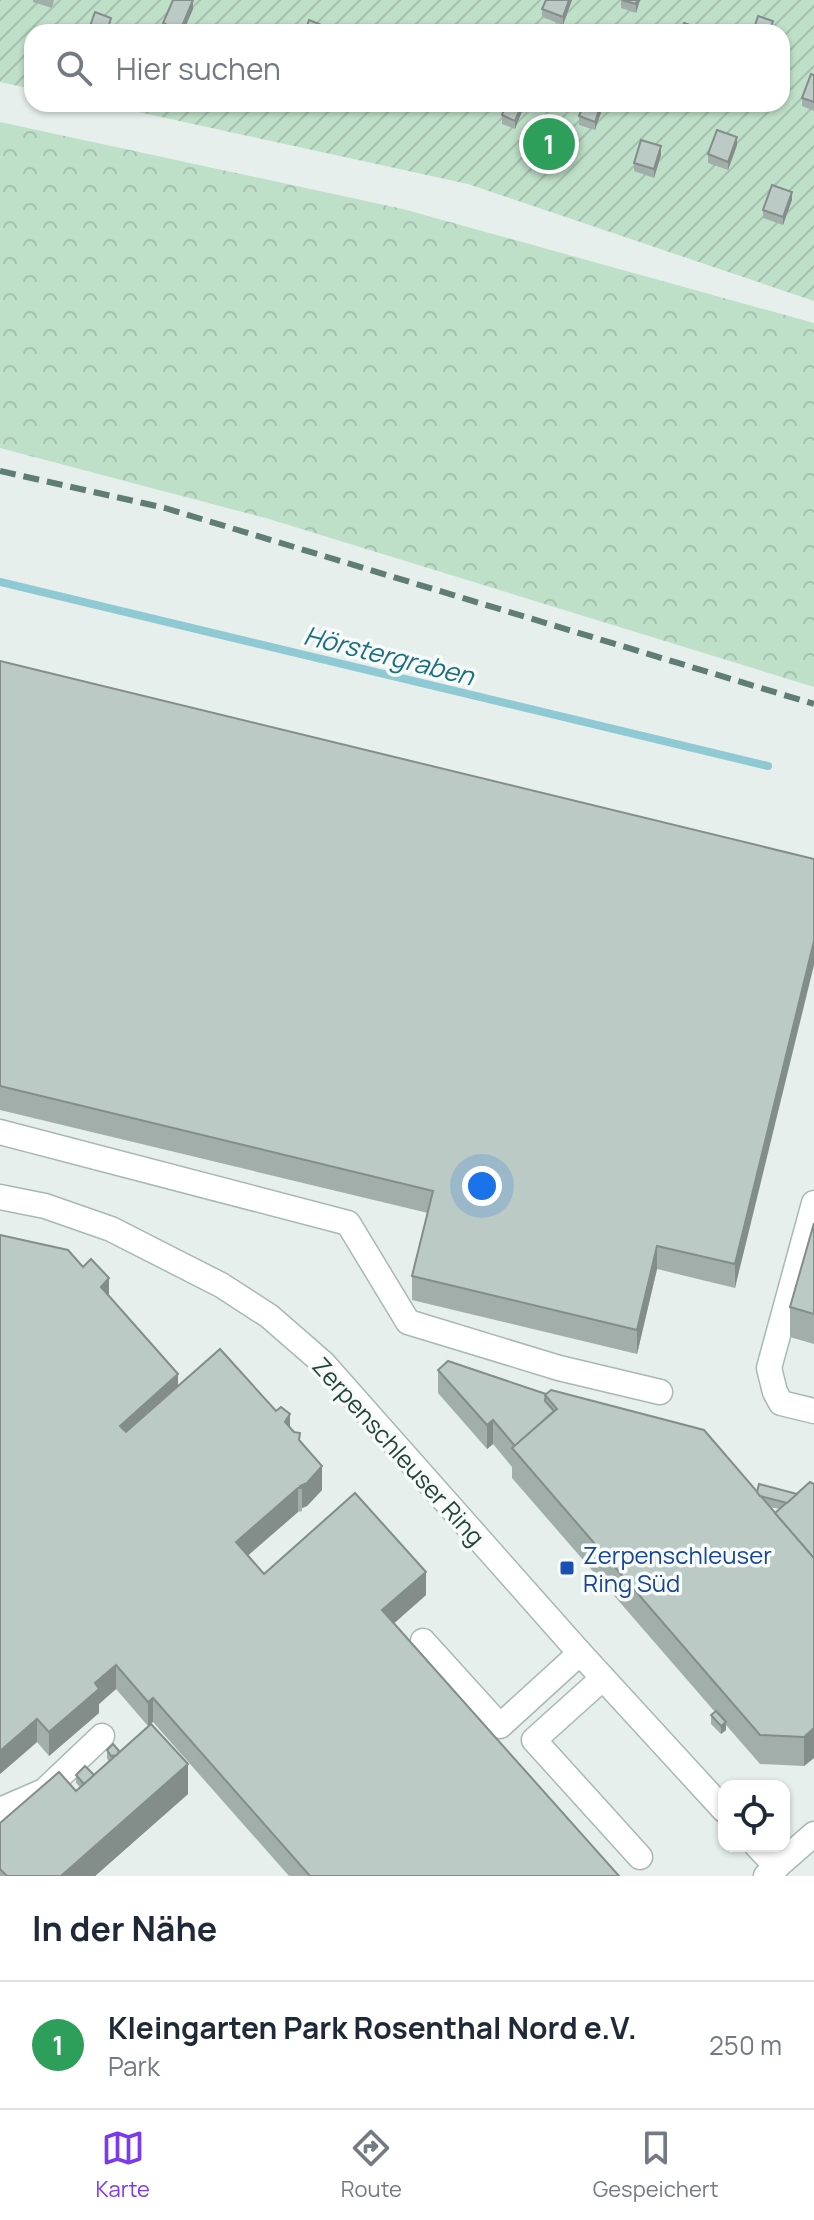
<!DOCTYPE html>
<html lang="de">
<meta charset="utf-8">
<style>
body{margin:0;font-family:Manrope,sans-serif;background:#f2f2f3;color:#1f2937}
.controls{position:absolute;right:24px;bottom:24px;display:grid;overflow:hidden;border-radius:16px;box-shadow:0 2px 6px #0004}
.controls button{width:72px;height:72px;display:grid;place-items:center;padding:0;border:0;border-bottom:2px solid #e0e1e3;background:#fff;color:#1f2937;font:40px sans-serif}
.you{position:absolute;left:482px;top:1186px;width:28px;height:28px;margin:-20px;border:6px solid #fff;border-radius:50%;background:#1a73e8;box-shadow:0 0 0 12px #1a73e833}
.badge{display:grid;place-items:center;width:52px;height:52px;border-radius:50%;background:#7c3aed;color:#fff;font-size:26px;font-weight:700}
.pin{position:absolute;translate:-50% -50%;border:4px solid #fff;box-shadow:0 2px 8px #0006}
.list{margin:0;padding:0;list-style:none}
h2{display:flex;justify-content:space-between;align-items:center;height:104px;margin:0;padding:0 32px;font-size:34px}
h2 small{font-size:26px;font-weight:400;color:#747a83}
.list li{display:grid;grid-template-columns:52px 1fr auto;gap:24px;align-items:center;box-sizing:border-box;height:128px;padding:0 32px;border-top:2px solid #e0e1e3}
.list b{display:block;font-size:30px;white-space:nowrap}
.list p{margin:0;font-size:26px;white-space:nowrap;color:#747a83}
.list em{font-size:26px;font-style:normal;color:#747a83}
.icon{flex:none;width:44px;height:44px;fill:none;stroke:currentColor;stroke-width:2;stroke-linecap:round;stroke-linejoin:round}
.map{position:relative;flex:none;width:814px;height:1876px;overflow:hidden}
.search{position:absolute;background:#fff;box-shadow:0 2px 6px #0004;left:24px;right:24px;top:24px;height:88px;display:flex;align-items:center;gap:20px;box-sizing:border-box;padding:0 28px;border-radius:24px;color:#747a83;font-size:30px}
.sheet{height:232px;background:#fff}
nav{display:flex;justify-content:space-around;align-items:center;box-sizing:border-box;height:112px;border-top:2px solid #e0e1e3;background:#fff;font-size:22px;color:#747a83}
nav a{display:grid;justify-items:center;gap:4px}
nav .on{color:#7c3aed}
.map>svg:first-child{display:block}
</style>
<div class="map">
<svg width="814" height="1876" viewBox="0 0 814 1876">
<defs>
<pattern id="forest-crowns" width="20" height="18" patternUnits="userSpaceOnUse" patternTransform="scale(2)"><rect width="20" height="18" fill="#bfe0c8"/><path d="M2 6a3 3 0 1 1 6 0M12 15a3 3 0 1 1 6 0" fill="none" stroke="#a4c1ad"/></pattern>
<pattern id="garden-furrows" width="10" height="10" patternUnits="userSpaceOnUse" patternTransform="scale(2)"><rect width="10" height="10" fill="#bfe0c8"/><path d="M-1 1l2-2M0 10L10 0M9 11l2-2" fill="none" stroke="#a4c1ad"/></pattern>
</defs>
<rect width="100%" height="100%" fill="#e6efeb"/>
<!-- forest -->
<path fill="url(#forest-crowns)" d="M0,122L403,209L814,323V687L269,519L0,448Z"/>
<!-- garden -->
<path fill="url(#garden-furrows)" d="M0,0H814V301L468,184L102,104H782V32H32V89L0,82Z"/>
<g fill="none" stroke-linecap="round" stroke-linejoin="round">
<!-- stream -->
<path stroke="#8ec9d4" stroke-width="8" d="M0,582L768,766"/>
<defs>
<g id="minor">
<path d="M0,1132L348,1223L408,1322L559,1368L660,1392"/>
<path d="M0,1197L45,1206L111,1229L221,1285L269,1316L323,1363L580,1653L724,1810"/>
<path d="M814,1203L769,1368L775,1392L781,1403L814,1411"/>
<path d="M423,1641L500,1726L580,1653"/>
<path d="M603,1678L534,1740L640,1857"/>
<path d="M0,1810L44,1791L102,1736"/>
<path d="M757,1846L777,1867"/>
<path d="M766,1876L814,1834"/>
</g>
</defs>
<!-- minor casing -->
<use href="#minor" stroke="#a8b8b2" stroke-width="27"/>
<!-- minor -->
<use href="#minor" stroke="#fff" stroke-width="24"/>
<!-- rail -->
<path stroke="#5f7d75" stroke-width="6" stroke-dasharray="16 8" stroke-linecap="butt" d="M0,471L165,508L814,704"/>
</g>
<!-- wall -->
<g fill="#a1aea9" fill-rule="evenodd">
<path d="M33,0H54L52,8L33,2Z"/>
<path d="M572,0L563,25L542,17V9Z"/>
<path d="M621,0H640L636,13L621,8Z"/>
<path d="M193,9L183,32H163V23Z"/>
<path d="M814,75V111L802,106V98Z"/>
<path d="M506,104H525L515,129L502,124V115Z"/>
<path d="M584,104H604L595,130L579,125V116Z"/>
<path d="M737,145L728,170L708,163V154Z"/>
<path d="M661,155L654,178L634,171V163Z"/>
<path d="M792,200L783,225L763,218V210Z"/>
<path d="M0,661L814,859L735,1288L657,1269L637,1354L412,1300V1276L428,1213L0,1110Z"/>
<path d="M814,1223V1344L790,1337V1307Z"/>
<path d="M109,1296L178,1386L290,1428L300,1440L322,1490L307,1506L302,1508V1511L298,1512L248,1555L264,1574L426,1595L393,1624L619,1876H289L153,1722L148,1726L116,1689L99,1704V1713L49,1756L37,1742L0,1774Z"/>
<path d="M438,1370L546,1394L757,1492L797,1494L814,1484V1758L804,1766L760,1764L726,1725V1730L721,1734L711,1724V1715L715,1712L512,1478V1467L493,1444L487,1449L438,1393ZM769,1507L780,1509L775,1513Z"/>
<path d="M107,1750L119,1753L188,1794L95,1876H0V1823L76,1791L80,1787L76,1783V1775H94L109,1762L107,1758Z"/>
</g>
<!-- shaded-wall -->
<g fill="#838d89">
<path d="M193,0V9L183,32H180Z"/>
<path d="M569,0H572L563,25V17Z"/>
<path d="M637,0H640L636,13V4Z"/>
<path d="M522,104H525L515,129V121Z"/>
<path d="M601,104H604L595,130V122Z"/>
<path d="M737,137V145L728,170V162Z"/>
<path d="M661,146V155L654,178V169Z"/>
<path d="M792,192V200L783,225V217Z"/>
<path d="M814,941V965L735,1288V1264Z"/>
<path d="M657,1246V1269L637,1354V1330Z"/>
<path d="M109,1278V1302L101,1287Z"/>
<path d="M178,1374V1398L120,1450V1426Z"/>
<path d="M290,1414V1438L285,1422Z"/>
<path d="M493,1420V1444L487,1449V1425Z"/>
<path d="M322,1466V1490L307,1506L302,1508V1488L300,1486Z"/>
<path d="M298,1488V1512L236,1566V1542Z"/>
<path d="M426,1572V1595L382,1634V1610Z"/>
<path d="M116,1665V1689L99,1704V1713L49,1756V1732L95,1683Z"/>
<path d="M153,1698V1722L148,1726V1702Z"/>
<path d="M37,1719V1742L0,1774V1751Z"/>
<path d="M726,1722V1730L721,1734V1726Z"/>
<path d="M814,1728V1758L804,1766V1737Z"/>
<path d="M188,1764V1794L95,1876H61Z"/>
</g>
<!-- building -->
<g fill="#bbcac4" stroke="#838d89" stroke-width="2">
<path d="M173,0H193L180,31L163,23Z"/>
<path d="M546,0H569L563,17L542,9Z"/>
<path d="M622,0H637L636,4Z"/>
<path d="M95,12L111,18L107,32H88Z"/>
<path d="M758,16L773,21L769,32H753Z"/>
<path d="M309,20L329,28L328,32H305Z"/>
<path d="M684,23L698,28L697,32H680Z"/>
<path d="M811,74L814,75V102L802,98Z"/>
<path d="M506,104H522L515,121L502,115Z"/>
<path d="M584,104H601L595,122L579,116Z"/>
<path d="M717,130L737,137L728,162L708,154Z"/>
<path d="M641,140L661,146L654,169L634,163Z"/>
<path d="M772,185L792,192L783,217L763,210Z"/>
<path d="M0,661L814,859V941L735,1264L657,1246L637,1330L412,1276L433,1191L0,1086Z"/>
<path d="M814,1223V1314L790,1307Z"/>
<path d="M0,1235L68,1250L83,1267L91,1259L109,1278L101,1287L178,1374L120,1426L126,1432L220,1349L276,1411L281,1407L290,1414L285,1422L294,1432L300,1433L299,1440L322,1466L307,1483L300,1486L302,1488H298L236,1542L264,1574L355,1493L426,1572L382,1610L619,1876H310L153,1698L148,1702L116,1665L95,1683L99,1689L49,1732L37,1719L0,1751Z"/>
<path d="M448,1361L546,1394L545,1401L554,1411L515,1446L493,1420L487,1425L438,1370Z"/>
<path d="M551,1390L704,1430L814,1558V1728L804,1737L760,1735L512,1448L557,1409L545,1395Z"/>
<path d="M810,1482L814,1484V1558L775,1513Z"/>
<path d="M759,1484L797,1494L787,1503L760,1496L757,1492Z"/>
<path d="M716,1711L726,1722L721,1726L711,1715Z"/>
<path d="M151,1724L188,1764L61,1876H7L0,1869V1823L59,1772L76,1791Z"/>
<path d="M113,1744L119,1751L117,1755L111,1756L107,1750Z"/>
<path d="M85,1766L94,1775L84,1784L76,1775Z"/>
</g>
<!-- markers -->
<rect fill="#1a4fb4" stroke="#f7fbf9" stroke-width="3" x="559" y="1560" width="16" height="16" rx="4"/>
<g text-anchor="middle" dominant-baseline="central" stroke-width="7" stroke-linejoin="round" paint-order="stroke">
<!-- street labels -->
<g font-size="24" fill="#24423a" stroke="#f7fbf9">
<text transform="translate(399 1451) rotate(48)">Zerpenschleuser Ring</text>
</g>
<!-- transit labels -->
<g font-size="24" fill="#164399" stroke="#f7fbf9" text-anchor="start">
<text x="583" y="1554">Zerpenschleuser<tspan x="583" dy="28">Ring Süd</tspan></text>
</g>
<!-- water labels -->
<g font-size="26" font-style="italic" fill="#1c6f80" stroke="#f7fbf9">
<text transform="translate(389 655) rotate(14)">Hörstergraben</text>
</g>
</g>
</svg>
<div class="controls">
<button><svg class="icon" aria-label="locate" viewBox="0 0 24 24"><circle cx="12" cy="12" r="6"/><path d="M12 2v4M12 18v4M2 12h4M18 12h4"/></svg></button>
</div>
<div class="you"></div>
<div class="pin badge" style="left:549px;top:144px;background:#2e9e5b">1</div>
<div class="search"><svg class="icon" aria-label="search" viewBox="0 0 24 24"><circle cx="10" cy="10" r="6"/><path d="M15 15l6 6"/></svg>Hier suchen</div>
</div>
<section class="sheet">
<h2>In der Nähe<small></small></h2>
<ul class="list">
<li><span class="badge" style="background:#2e9e5b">1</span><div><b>Kleingarten Park Rosenthal Nord e.V.</b><p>Park</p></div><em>250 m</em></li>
</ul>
</section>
<nav>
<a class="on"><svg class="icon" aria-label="map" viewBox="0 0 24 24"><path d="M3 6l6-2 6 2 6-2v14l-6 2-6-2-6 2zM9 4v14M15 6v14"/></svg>Karte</a>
<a><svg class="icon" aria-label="directions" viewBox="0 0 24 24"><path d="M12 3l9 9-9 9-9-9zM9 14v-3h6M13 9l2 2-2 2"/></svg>Route</a>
<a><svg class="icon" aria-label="saved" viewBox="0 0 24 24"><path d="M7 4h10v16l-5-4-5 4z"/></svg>Gespeichert</a>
</nav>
